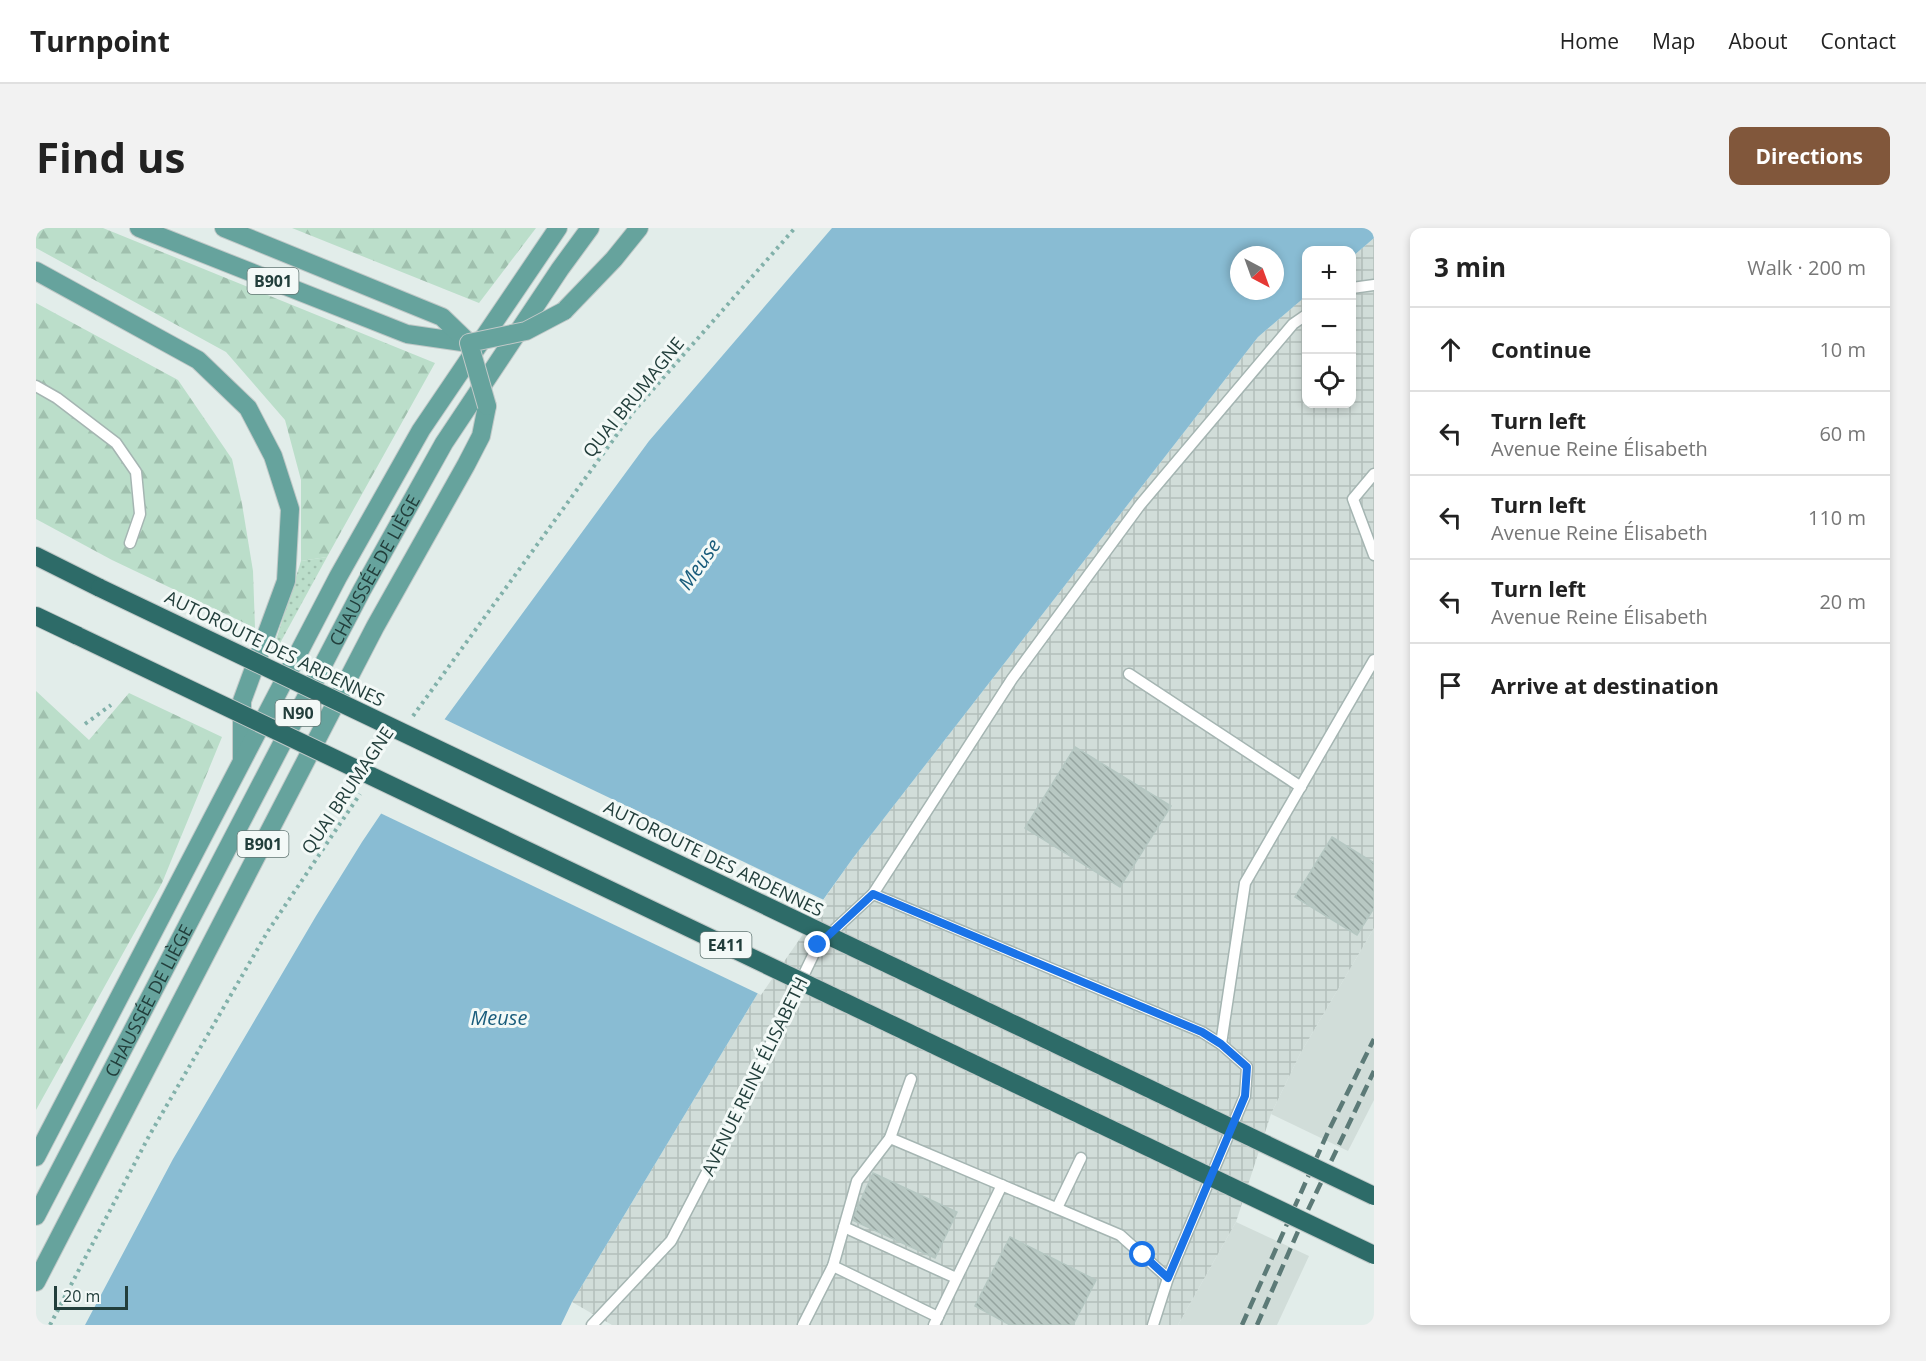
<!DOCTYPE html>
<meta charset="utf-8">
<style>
body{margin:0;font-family:"Open Sans",sans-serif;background:#f2f2f2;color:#222}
.controls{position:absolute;right:18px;top:18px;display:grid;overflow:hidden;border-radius:12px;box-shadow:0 3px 9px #0003}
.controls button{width:54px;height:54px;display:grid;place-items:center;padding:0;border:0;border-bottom:2px solid #e0e0e0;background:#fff;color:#222;font:30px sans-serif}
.compass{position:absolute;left:1194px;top:18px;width:54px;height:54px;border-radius:50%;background:#fff;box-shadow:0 3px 9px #0003;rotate:139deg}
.scale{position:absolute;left:18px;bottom:15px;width:74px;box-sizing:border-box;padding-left:6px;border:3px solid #223e3b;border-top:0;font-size:16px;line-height:21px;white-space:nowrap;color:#223e3b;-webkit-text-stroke:4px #f3f9f7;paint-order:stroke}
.stop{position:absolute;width:18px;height:18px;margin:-14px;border:4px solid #1a73e8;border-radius:50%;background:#fff}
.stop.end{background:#1a73e8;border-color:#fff;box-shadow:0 2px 6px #0008}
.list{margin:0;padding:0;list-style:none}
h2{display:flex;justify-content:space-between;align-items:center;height:78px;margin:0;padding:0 24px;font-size:26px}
h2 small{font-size:20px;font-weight:400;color:#767676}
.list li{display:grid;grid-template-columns:39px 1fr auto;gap:18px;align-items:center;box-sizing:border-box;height:84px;padding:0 24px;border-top:2px solid #e0e0e0}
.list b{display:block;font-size:22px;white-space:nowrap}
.list p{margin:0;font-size:20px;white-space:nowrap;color:#767676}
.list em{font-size:20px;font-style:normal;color:#767676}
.icon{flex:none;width:33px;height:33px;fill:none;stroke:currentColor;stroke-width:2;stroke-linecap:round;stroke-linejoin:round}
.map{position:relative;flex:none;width:1338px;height:1097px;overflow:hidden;border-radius:12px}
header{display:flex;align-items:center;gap:36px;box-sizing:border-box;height:84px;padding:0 30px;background:#fff;border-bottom:2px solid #e0e0e0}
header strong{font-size:28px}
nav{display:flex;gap:33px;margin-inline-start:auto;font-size:21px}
.intro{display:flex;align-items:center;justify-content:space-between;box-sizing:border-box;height:144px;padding:0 36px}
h1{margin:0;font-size:42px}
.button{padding:15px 27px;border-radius:12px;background:#81573b;color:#fff;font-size:21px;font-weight:700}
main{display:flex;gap:36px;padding:0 36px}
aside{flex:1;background:#fff;border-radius:12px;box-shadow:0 3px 9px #0003}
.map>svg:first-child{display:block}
</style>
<header>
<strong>Turnpoint</strong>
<nav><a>Home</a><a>Map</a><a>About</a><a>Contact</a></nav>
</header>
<div class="intro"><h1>Find us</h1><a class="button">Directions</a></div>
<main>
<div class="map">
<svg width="1338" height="1097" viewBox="0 0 1338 1097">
<defs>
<pattern id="industrial-grid" width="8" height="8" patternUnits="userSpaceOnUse" patternTransform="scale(1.5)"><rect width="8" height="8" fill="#d1ddd9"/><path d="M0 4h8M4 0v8" fill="none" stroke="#b3bfbb"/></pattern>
<pattern id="grass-dots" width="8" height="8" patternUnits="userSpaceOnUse" patternTransform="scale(1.5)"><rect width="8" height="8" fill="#bbdeca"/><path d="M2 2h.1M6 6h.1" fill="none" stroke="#a0c0ae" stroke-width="1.8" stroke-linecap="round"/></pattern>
<pattern id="forest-firs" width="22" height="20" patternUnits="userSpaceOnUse" patternTransform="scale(1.5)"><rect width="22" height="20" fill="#bbdeca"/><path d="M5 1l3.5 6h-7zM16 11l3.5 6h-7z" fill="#a0c0ae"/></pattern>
<pattern id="building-back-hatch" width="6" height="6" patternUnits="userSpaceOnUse" patternTransform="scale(1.5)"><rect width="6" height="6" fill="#b8c8c3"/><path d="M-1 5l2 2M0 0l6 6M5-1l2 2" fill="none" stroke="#95a4a0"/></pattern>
</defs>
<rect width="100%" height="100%" fill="#e2edea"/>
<!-- built -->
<g fill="#d1ddd9">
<path d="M1338,700V872L1312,923L1235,886L1264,826Z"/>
<path d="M1200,994L1273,1028L1241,1097H1142Z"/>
</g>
<!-- industrial -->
<path fill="url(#industrial-grid)" d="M1338,10V700L1264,826L1235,886L1200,994L1142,1097H576L536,1074L722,765L817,630L1222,109L1270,68V176H1316V29Z"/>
<!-- grass -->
<path fill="url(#grass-dots)" d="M291,329L243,417L240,412L265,333Z"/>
<!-- forest -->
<g fill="url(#forest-firs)">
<path d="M0,0H67L399,135L291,329L265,333V252L249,192L190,124L0,20Z"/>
<path d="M256,0H500L443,75Z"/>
<path d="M0,75L142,152L196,231L206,276L217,343L219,400L76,332L0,291Z"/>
<path d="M0,463L53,512L93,465L186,509L126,655L0,882Z"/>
</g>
<!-- water -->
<path fill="#89bcd3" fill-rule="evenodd" d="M796,0H1338V10L1316,29V22H1270V68L1222,109L817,630L787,672L722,765L536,1074L525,1097H49L137,931L280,688L326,614L408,492L613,213ZM1203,27H1239V63H1203Z"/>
<!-- pier -->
<path fill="#e2edea" d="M406,490L790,673L725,767L342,584Z"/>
<!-- building -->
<g fill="url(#building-back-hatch)" stroke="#b5c7c2" stroke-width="1.5">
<path d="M1039,519L1135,578L1084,659L989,600Z"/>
<path d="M1296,609L1338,635V680L1321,707L1259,669Z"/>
<path d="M837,945L921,984L899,1030L816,992Z"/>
<path d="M974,1009L1060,1052L1037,1097H974L939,1078Z"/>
</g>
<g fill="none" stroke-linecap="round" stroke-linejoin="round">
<defs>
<g id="service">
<path d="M1316,60L1338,57"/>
<path d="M0,158L21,170L80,215L100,244L104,286L94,315"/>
<path d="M1338,246L1317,271L1338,327"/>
<path d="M1093,446L1265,559"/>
<path d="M837,666L976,451L1104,277L1257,96L1270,87"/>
<path d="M1185,816L1209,655L1338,432"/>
<path d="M854,910L875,851"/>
<path d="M1021,980L1045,930"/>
<path d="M808,999L920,1050"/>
<path d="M797,1038L902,1089"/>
<path d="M556,1097L635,1013L699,890L782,717L837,666L1166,804L1185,816L1211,839L1209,868L1132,1050L1117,1097"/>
<path d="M767,1097L797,1038L821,953L854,910L1084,1007L1132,1050"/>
<path d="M898,1097L966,957"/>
</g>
<g id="primary">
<path d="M103,0L371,106L433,115"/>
<path d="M188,0L406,89L433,115"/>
<path d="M0,43L162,132L212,180L237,228L254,281L250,353L206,473V531"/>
<path d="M528,83L578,31L603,0"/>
<path d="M0,929L302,349L385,202L522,0"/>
<path id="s1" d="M0,988L326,362L408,215L524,41L554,0"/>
<path d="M0,1054L339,399L430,237L445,208L451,178"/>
</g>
<g id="motorway">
<path d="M0,328L64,360"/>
<path d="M0,388L42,408"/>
</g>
</defs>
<!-- service casing -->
<use href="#service" stroke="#a5b5b2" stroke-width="13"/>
<!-- primary casing -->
<use href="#primary" stroke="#c1c9c8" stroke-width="20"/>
<!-- motorway casing -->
<use href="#motorway" stroke="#c1c9c8" stroke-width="20"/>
<!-- path -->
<g stroke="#82b1aa" stroke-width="4" stroke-dasharray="3 4.5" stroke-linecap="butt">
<path d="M377,488L598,183L759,0"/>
<path d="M49,496L75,477"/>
<path d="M14,1097L113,908L232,703L324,566"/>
</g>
<!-- service -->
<use href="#service" stroke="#fff" stroke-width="10"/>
<!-- primary -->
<use href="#primary" stroke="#66a39d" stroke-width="18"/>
<!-- motorway -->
<use href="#motorway" stroke="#2d6b68" stroke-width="18"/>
<!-- rail -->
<g stroke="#5c7a77" stroke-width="4.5" stroke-dasharray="12 6" stroke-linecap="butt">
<path d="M1206,1097L1292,904L1338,811"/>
<path d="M1221,1097L1263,1001L1338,843"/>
</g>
<defs>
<path id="primary-bridge" d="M451,178L433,115L490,103L528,83"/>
<g id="motorway-bridge">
<path d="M64,360L1338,968"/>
<path d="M42,408L1338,1027"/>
</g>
</defs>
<!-- primary-bridge casing -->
<use href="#primary-bridge" stroke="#c1c9c8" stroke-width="20" stroke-linecap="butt"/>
<!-- motorway-bridge casing -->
<use href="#motorway-bridge" stroke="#c1c9c8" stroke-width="20" stroke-linecap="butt"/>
<!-- primary-bridge -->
<use href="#primary-bridge" stroke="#66a39d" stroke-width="18"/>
<!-- motorway-bridge -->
<use href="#motorway-bridge" stroke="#2d6b68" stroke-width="18"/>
</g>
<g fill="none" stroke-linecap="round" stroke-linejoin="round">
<!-- route -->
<path stroke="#1a73e8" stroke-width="8" d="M782,717L837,666L1166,804L1185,816L1211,839L1209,868L1132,1050L1107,1027"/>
</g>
<g text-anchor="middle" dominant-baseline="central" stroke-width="6" stroke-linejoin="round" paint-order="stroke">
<!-- shield labels -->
<g fill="#f3f9f7" stroke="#617673" stroke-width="1.5">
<rect x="211.5" y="40" width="51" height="26" rx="4.5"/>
<rect x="239.5" y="472" width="45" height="26" rx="4.5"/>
<rect x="201.5" y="603" width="51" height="26" rx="4.5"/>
<rect x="664.5" y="704" width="51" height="26" rx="4.5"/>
</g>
<g font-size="16" font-weight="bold" fill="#223e3b">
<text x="237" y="53">B901</text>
<text x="262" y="485">N90</text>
<text x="227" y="616">B901</text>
<text x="690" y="717">E411</text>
</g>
<!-- street labels -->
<g font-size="18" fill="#223e3b" stroke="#f3f9f7">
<text transform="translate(597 169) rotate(-51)">QUAI BRUMAGNE</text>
<text stroke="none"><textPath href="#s1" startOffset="729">CHAUSSÉE DE LIÈGE</textPath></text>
<text transform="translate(239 420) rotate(26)">AUTOROUTE DES ARDENNES</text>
<text transform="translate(311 562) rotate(-56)">QUAI BRUMAGNE</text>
<text transform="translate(678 630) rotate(26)">AUTOROUTE DES ARDENNES</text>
<text stroke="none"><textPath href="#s1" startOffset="243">CHAUSSÉE DE LIÈGE</textPath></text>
<text transform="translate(718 848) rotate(-64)">AVENUE REINE ÉLISABETH</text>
</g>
<!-- water labels -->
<g font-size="20" font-style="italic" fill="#1a5d7c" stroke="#f3f9f7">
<text transform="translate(663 336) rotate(-55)">Meuse</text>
<text x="463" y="789">Meuse</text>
</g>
</g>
</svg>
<div class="controls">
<button>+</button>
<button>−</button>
<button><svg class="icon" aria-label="locate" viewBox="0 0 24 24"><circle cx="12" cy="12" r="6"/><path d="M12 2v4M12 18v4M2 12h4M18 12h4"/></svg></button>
</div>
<svg class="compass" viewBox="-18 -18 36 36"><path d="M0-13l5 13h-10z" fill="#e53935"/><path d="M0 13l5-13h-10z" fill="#767676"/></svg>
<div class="scale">20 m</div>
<div class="stop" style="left:1107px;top:1027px"></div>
<div class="stop end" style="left:782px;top:717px"></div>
</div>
<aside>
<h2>3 min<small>Walk · 200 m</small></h2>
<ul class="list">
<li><svg class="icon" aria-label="ahead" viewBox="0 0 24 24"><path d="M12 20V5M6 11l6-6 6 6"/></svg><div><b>Continue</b></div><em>10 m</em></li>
<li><svg class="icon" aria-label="left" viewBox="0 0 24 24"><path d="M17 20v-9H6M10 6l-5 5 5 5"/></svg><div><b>Turn left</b><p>Avenue Reine Élisabeth</p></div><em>60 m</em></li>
<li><svg class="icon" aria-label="left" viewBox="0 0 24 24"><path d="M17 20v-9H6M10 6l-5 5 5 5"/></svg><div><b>Turn left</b><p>Avenue Reine Élisabeth</p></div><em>110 m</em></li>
<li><svg class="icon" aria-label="left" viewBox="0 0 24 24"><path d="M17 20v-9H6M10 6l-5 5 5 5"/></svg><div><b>Turn left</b><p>Avenue Reine Élisabeth</p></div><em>20 m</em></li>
<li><svg class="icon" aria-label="arrive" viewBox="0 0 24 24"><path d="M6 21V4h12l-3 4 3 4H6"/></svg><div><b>Arrive at destination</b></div></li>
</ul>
</aside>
</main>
